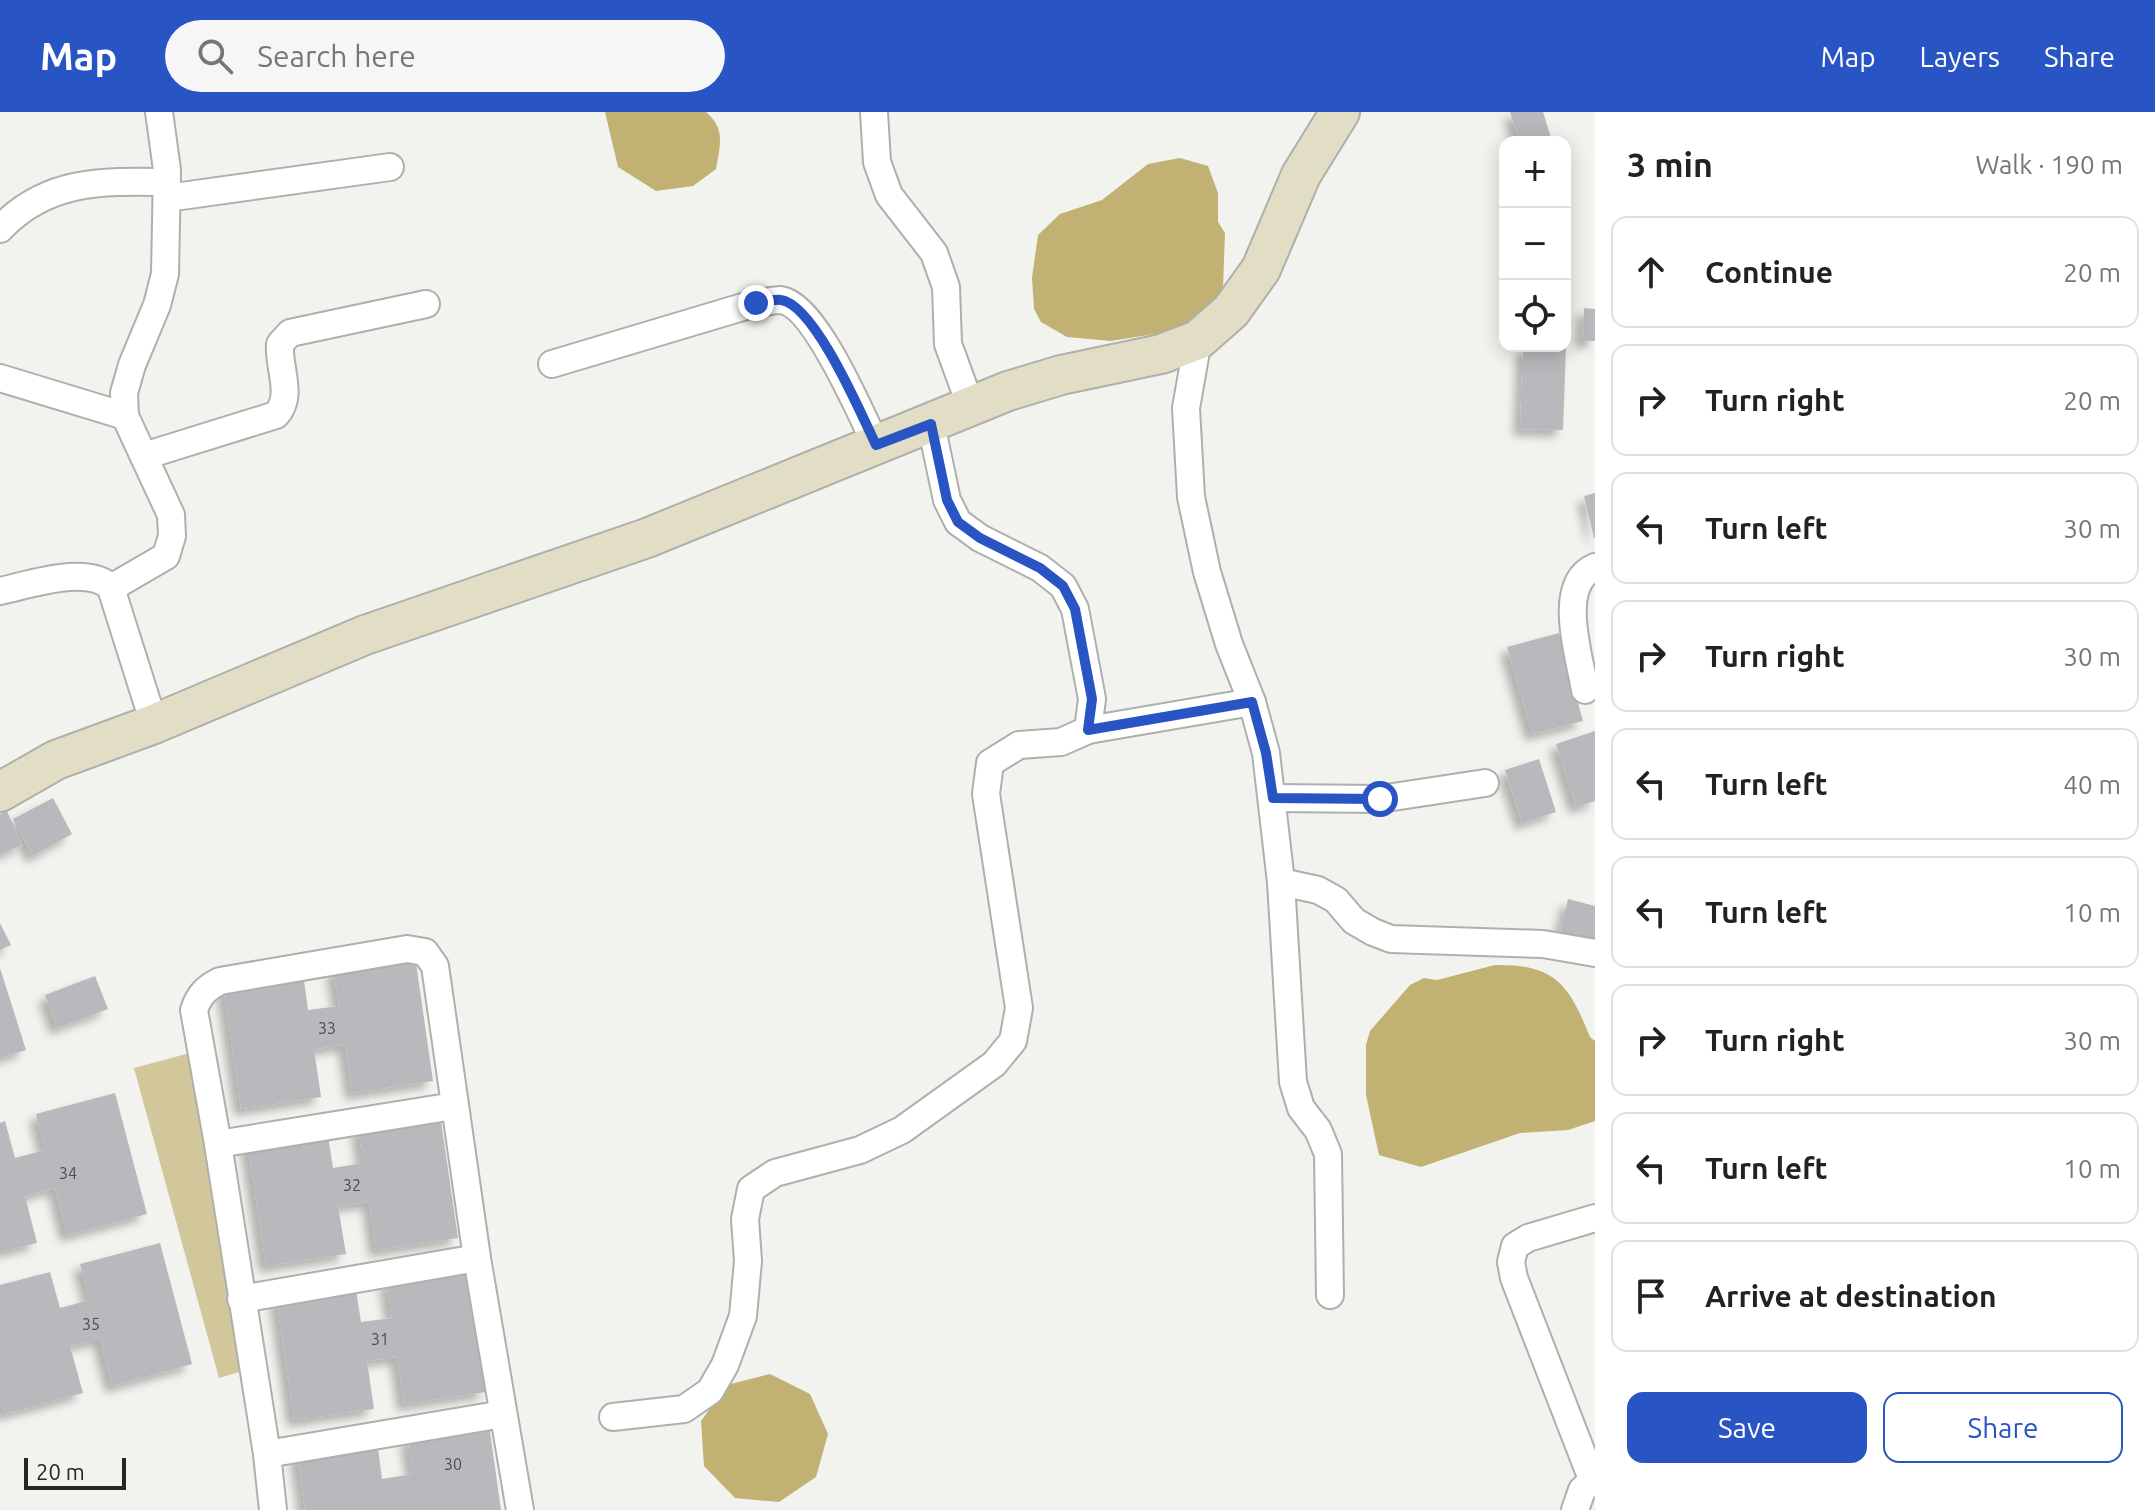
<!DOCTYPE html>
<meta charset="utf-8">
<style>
body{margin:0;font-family:Ubuntu,sans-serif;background:#f6f6f6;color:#222}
.controls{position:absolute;right:24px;top:24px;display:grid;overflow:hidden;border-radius:16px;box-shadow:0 4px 20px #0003}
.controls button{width:72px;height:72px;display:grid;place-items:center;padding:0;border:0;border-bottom:2px solid #e0e0e0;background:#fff;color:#222;font:40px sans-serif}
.scale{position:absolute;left:24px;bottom:20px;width:102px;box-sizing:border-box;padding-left:8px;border:4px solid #262625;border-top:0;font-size:22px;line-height:28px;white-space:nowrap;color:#262625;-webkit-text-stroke:6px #f2f2ee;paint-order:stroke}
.stop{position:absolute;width:24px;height:24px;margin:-18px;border:6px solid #2954c3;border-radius:50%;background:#fff}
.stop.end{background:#2954c3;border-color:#fff;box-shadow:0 2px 8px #0008}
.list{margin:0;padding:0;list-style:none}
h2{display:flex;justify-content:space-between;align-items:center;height:104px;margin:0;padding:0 32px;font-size:34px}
h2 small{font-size:26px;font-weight:400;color:#767676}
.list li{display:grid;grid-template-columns:52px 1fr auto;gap:24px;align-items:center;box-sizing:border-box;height:112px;margin:0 16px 16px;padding:0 16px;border:2px solid #e0e0e0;border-radius:16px}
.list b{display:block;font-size:30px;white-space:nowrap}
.list em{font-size:26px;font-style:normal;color:#767676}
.actions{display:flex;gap:16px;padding:24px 32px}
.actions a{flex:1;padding:18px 0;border:2px solid #2954c3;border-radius:16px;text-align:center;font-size:28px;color:#2954c3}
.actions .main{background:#2954c3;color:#fff}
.icon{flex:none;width:44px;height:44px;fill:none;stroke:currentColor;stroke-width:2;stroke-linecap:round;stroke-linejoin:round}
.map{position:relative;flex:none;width:1595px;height:1398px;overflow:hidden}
header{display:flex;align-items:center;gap:48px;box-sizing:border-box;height:112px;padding:0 40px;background:#2954c3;color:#fff}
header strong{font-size:38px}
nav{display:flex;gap:44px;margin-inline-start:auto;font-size:28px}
.search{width:560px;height:72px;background:#f6f6f6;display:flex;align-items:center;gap:20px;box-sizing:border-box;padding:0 28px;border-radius:44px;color:#767676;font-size:30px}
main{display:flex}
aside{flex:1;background:#fff}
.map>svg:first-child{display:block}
</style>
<header>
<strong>Map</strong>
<div class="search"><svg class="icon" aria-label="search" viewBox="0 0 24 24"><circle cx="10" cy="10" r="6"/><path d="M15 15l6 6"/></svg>Search here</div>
<nav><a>Map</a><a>Layers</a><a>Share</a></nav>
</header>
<main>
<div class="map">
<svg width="1595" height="1398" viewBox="0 0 1595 1398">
<defs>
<filter id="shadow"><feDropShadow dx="-7" dy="7" stdDeviation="4" flood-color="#0004"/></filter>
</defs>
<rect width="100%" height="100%" fill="#f2f2ee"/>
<!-- green -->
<path fill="#d1c79b" d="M190,941L246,1258L219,1266L134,956Z"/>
<!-- water -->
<g fill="#c1b172">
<path d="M605,0H706C726,17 720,34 716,57L693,74L656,79L618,55Z"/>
<path d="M1180,46L1208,54L1218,81V110L1225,121L1223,177L1210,203L1186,217L1111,229L1067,225L1041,210L1034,197L1032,166L1038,123L1060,102L1102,88L1148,52Z"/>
<path d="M1495,853C1556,852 1569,873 1590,925L1595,929V1009L1568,1018L1520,1021L1421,1055L1379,1043L1366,983V933L1370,919L1410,873L1424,866L1437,868Z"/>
<path d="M770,1262L810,1282L828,1322L816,1365L779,1390L735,1386L704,1354L701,1309L727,1273Z"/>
</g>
<!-- building -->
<g fill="#b8b9bc" filter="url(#shadow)">
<path d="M1510,0H1543L1552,29L1520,30Z"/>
<path d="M1584,196L1595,197V229H1582Z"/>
<path d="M1523,234H1566L1563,318L1520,317Z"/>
<path d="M1595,381V426H1594L1584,384Z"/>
<path d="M1559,521L1583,609L1532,622L1507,535Z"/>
<path d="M1595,619V689L1576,695L1556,632Z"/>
<path d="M1539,647L1556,700L1522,711L1505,658Z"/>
<path d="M53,686L72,722L33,744L13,707Z"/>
<path d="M7,699L22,733L0,743V702Z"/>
<path d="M1568,787L1595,794V834L1559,825Z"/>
<path d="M0,811L11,833L0,838Z"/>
<path d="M415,844L433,969L352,981L345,933L314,937L321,985L241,997L223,873L303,861L308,898L339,894L333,856Z"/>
<path d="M0,856L26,938L0,946Z"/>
<path d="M95,864L108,897L57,916L45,883Z"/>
<path d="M115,981L147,1102L67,1123L55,1076L25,1084L37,1131L0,1140V1011L5,1009L15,1046L45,1038L36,1002Z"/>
<path d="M440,1002L458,1126L376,1138L369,1090L338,1094L346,1142L266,1154L247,1029L327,1018L333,1056L363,1051L358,1013Z"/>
<path d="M160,1131L192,1252L112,1274L100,1227L70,1234L83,1281L4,1302L0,1286V1173L50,1160L60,1196L90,1188L80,1152Z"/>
<path d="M468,1156L486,1280L404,1292L397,1245L367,1249L374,1297L294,1308L276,1184L355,1172L361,1210L392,1206L386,1168Z"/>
<path d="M489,1313L501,1398H305L297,1341L377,1329L382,1367L413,1362L407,1325Z"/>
</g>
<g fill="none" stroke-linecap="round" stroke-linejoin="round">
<defs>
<g id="street">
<path d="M874,0L877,50L889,83L934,141L946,175L948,232L971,295"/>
<path d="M167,86L390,55"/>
<path d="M0,117C47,67 103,69 167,70"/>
<path d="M1198,228L1186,296L1191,385L1207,460L1229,532L1252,590L1266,641L1281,770L1293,970L1301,996L1318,1018L1328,1042L1330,1183"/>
<path d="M552,252L756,191C763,191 773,188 781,188C815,193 861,302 876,333"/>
<path d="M0,266L125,304"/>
<path d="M144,344L276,303C294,284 278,256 280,232L290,221L426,192"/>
<path d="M111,476L166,444L172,424L171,403L125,304L124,281L132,253L157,193L165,162L167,58L159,0"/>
<path d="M0,479C29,473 89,452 111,476L154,612"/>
<path d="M1585,578C1580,546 1555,472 1595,455"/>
<path d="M1088,618L1252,590"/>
<path d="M1273,686L1380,687L1485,671"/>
<path d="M1281,770L1318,778L1336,788L1354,809L1373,820L1391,827L1543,832L1595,841"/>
<path d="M218,1032L454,994"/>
<path d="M241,1187L477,1146"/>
<path d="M613,1305L684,1297L710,1279L725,1253L743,1204L748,1149L745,1107L751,1077L775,1061L860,1038L902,1018L994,952L1013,929L1019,896L986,682L990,651L1019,633L1061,630L1088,618L1092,587L1075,497L1063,474L1040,456L980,426L958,410L947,388L931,312"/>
<path d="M267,1342L503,1302"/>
<path d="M1592,1367L1514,1166L1511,1150L1515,1134L1528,1126L1595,1106"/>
<path d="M273,1398L267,1342L218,1032L194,898C199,883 206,876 220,869L407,837L425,840L435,854L477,1146L520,1398"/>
<path d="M1575,1398L1582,1378L1595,1366"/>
</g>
<path id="secondary" d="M0,680L56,648L154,612L365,523L647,426L1008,279L1061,263L1161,242L1198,228L1231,199L1261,157L1301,63L1340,0"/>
</defs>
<!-- street casing -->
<use href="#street" stroke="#afafac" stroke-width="30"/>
<!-- secondary casing -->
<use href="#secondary" stroke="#afafac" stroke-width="42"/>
<!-- street -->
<use href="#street" stroke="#fff" stroke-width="26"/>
<!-- secondary -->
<use href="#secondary" stroke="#e2ddc5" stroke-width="38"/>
</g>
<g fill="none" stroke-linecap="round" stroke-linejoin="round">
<!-- route -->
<path stroke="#2954c3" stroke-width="10" d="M756,191C763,190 773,187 781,188C815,193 861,302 876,333L931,312L947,388L958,410L980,426L1040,456L1063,474L1075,497L1092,587L1088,618L1252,590L1266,641L1273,686L1380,687"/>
</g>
<g text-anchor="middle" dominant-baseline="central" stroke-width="7" stroke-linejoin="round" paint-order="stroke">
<!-- number labels -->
<g font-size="16" fill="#4a4b4b">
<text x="327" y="916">33</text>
<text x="68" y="1061">34</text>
<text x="352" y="1073">32</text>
<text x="91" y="1212">35</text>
<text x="380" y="1227">31</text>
<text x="453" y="1352">30</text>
</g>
</g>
</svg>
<div class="controls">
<button>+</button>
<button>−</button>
<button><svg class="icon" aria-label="locate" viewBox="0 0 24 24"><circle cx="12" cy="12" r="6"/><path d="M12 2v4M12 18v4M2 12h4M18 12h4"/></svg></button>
</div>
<div class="scale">20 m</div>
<div class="stop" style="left:1380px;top:687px"></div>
<div class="stop end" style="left:756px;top:191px"></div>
</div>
<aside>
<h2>3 min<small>Walk · 190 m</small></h2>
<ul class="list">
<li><svg class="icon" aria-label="ahead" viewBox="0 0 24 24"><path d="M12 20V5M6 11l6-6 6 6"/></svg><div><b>Continue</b></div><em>20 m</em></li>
<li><svg class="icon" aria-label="right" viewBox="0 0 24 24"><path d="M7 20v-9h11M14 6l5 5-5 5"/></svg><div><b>Turn right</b></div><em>20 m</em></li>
<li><svg class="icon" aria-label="left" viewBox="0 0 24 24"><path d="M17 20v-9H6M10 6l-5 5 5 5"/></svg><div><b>Turn left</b></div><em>30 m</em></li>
<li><svg class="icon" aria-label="right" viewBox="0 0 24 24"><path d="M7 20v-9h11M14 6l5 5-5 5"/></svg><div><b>Turn right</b></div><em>30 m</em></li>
<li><svg class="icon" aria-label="left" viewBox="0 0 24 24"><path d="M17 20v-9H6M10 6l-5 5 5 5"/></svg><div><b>Turn left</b></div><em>40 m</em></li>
<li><svg class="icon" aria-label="left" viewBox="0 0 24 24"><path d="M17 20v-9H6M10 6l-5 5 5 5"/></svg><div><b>Turn left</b></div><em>10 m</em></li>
<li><svg class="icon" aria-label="right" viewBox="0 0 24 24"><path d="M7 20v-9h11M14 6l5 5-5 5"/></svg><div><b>Turn right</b></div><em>30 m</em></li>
<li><svg class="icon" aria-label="left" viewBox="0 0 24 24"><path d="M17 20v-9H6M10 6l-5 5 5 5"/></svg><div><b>Turn left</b></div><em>10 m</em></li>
<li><svg class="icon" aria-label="arrive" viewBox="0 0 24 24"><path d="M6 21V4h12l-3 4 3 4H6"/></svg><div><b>Arrive at destination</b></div></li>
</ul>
<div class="actions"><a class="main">Save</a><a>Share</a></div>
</aside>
</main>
